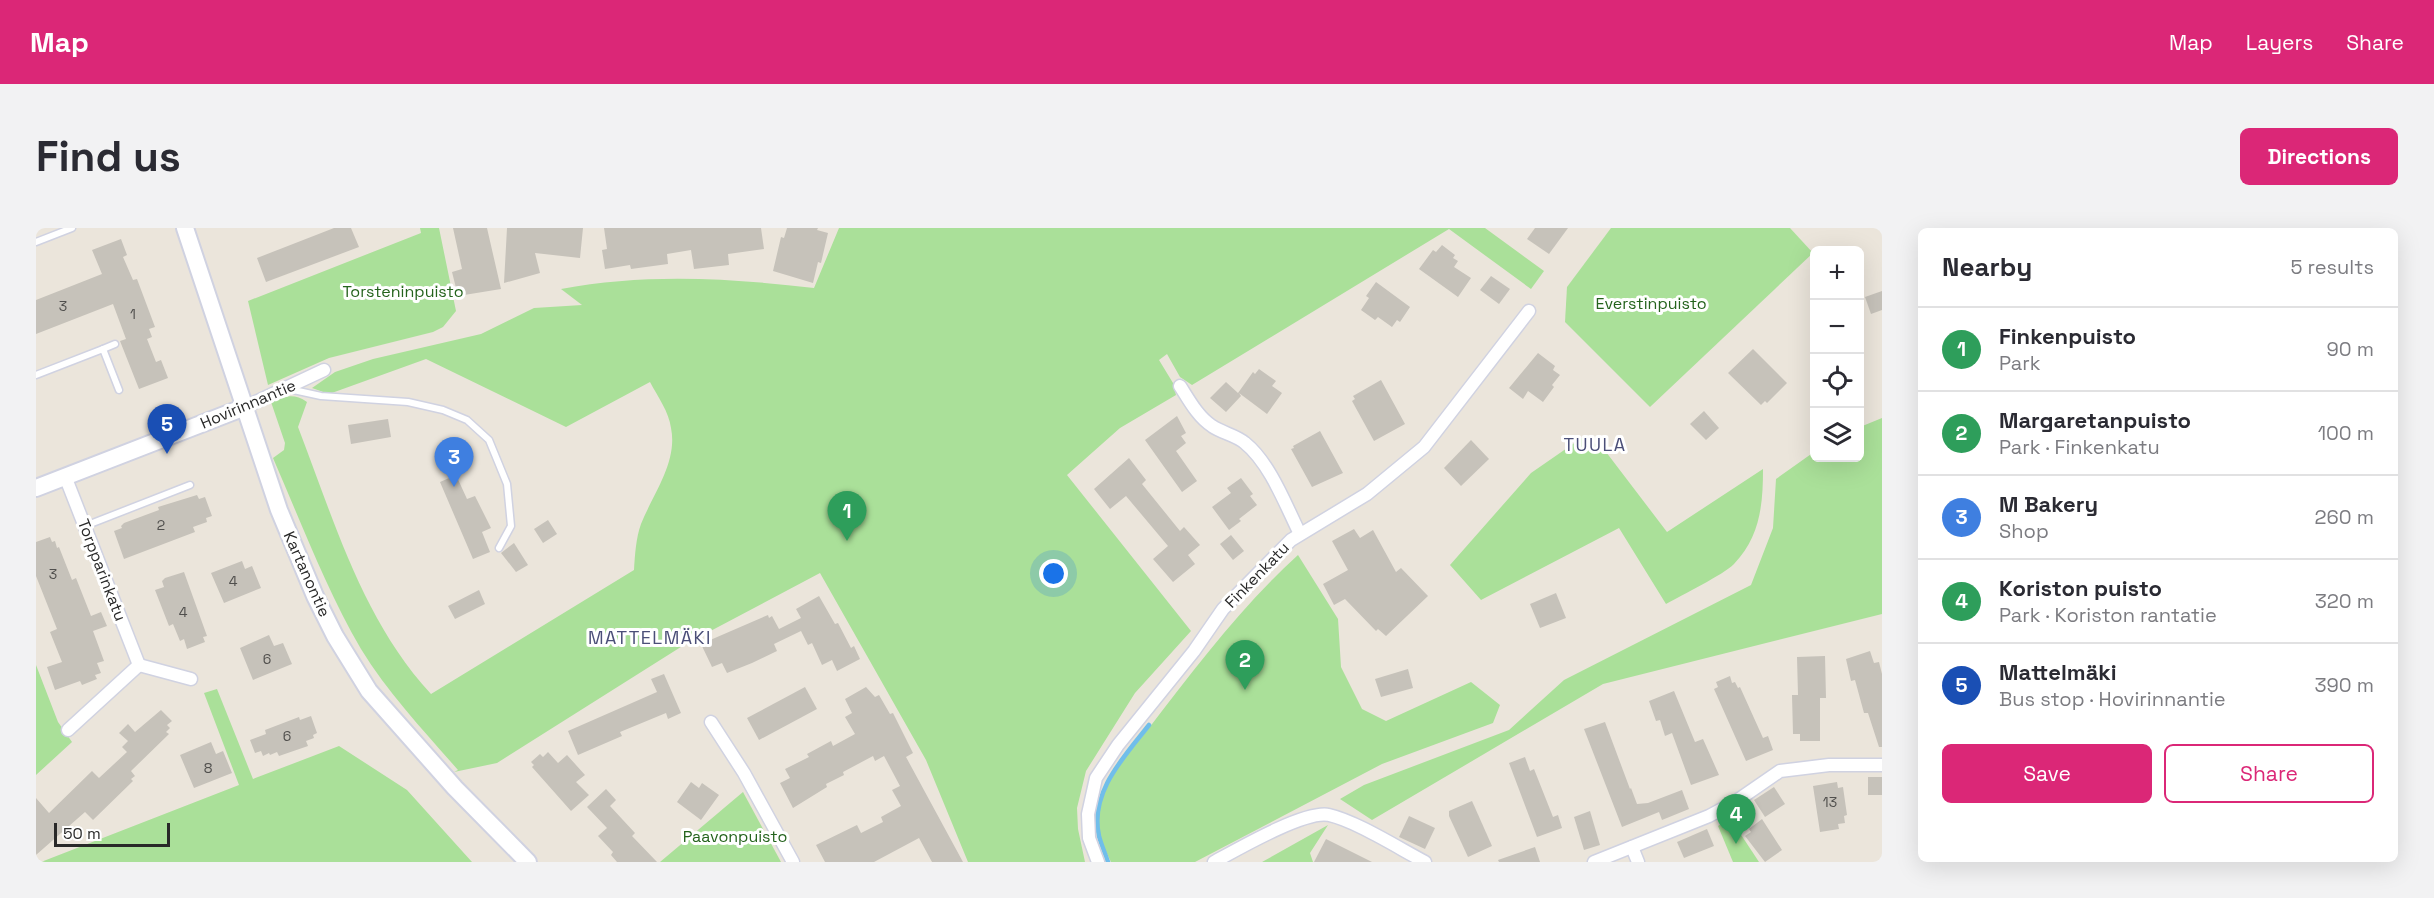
<!DOCTYPE html>
<meta charset="utf-8">
<style>
body{margin:0;font-family:"Space Grotesk",sans-serif;background:#f2f2f3;color:#2b2b33}
.controls{position:absolute;right:18px;top:18px;display:grid;overflow:hidden;border-radius:9px;box-shadow:0 6px 24px #0002}
.controls button{width:54px;height:54px;display:grid;place-items:center;padding:0;border:0;border-bottom:2px solid #e1e1e2;background:#fff;color:#2b2b33;font:30px sans-serif}
.scale{position:absolute;left:18px;bottom:15px;width:116px;box-sizing:border-box;padding-left:6px;border:3px solid #292929;border-top:0;font-size:16px;line-height:21px;white-space:nowrap;color:#292929;-webkit-text-stroke:4px #fff;paint-order:stroke}
.you{position:absolute;left:1018px;top:346px;width:21px;height:21px;margin:-15px;border:4px solid #fff;border-radius:50%;background:#1a73e8;box-shadow:0 0 0 9px #1a73e833}
.badge{display:grid;place-items:center;width:39px;height:39px;border-radius:50%;background:#db2777;color:#fff;font-size:20px;font-weight:700}
.pin{position:absolute;translate:-50% -50px;filter:drop-shadow(0 2px 3px #0008)}
.pin::after{content:'';position:absolute;top:32px;width:21px;height:18px;background:inherit;clip-path:polygon(0 0,100% 0,50% 100%)}
.list{margin:0;padding:0;list-style:none}
h2{display:flex;justify-content:space-between;align-items:center;height:78px;margin:0;padding:0 24px;font-size:26px}
h2 small{font-size:20px;font-weight:400;color:#7c7c81}
.list li{display:grid;grid-template-columns:39px 1fr auto;gap:18px;align-items:center;box-sizing:border-box;height:84px;padding:0 24px;border-top:2px solid #e1e1e2}
.list b{display:block;font-size:22px;white-space:nowrap}
.list p{margin:0;font-size:20px;white-space:nowrap;color:#7c7c81}
.list em{font-size:20px;font-style:normal;color:#7c7c81}
.actions{display:flex;gap:12px;padding:18px 24px}
.actions a{flex:1;padding:14px 0;border:2px solid #db2777;border-radius:9px;text-align:center;font-size:21px;color:#db2777}
.actions .main{background:#db2777;color:#fff}
.icon{flex:none;width:33px;height:33px;fill:none;stroke:currentColor;stroke-width:2;stroke-linecap:round;stroke-linejoin:round}
.map{position:relative;flex:none;width:1846px;height:634px;overflow:hidden;border-radius:9px}
header{display:flex;align-items:center;gap:36px;box-sizing:border-box;height:84px;padding:0 30px;background:#db2777;color:#fff}
header strong{font-size:28px}
nav{display:flex;gap:33px;margin-inline-start:auto;font-size:21px}
.intro{display:flex;align-items:center;justify-content:space-between;box-sizing:border-box;height:144px;padding:0 36px}
h1{margin:0;font-size:42px}
.button{padding:15px 27px;border-radius:9px;background:#db2777;color:#fff;font-size:21px;font-weight:700}
main{display:flex;gap:36px;padding:0 36px}
aside{flex:1;background:#fff;border-radius:9px;box-shadow:0 6px 24px #0002}
.map>svg:first-child{display:block}
</style>
<header>
<strong>Map</strong>
<nav><a>Map</a><a>Layers</a><a>Share</a></nav>
</header>
<div class="intro"><h1>Find us</h1><a class="button">Directions</a></div>
<main>
<div class="map">
<svg width="1846" height="634" viewBox="0 0 1846 634">
<rect width="100%" height="100%" fill="#ebe5db"/>
<!-- green -->
<g fill="#aae099">
<path d="M384,0H403L420,83L407,99L397,104L293,130L232,157L212,73L385,5Z"/>
<path d="M803,0H1449L1508,43L1495,61L1413,1L1156,157L1144,149L1131,126L1123,132L1137,155L1140,167L1084,200L1031,247L1155,403L1099,465L1050,543L1041,580L1042,601L1049,634H932L890,532L784,345L648,417L461,535L418,544L422,542C388,503 352,465 325,421C290,361 265,294 237,230L248,222L249,215L235,174C249,168 258,165 271,174L262,199C298,292 326,391 395,466L598,342C599,326 600,310 605,296C617,266 642,234 635,200C633,184 622,169 614,154L530,199L390,131L293,166L276,160L299,144L337,131L445,106L498,80L546,77L525,61C609,45 693,50 778,60Z"/>
<path d="M1575,0H1754L1777,25L1614,179L1529,94L1531,59Z"/>
<path d="M1846,190V386L1567,456L1336,592L1304,571L1328,557L1473,502L1528,452L1715,357L1737,300L1740,251L1778,224V230H1824V199Z"/>
<path d="M1547,209L1567,220L1631,304L1727,241C1727,277 1724,309 1698,336C1687,347 1646,367 1630,376L1583,300L1445,372L1414,337L1495,245Z"/>
<path d="M1262,327L1302,391L1305,439L1326,481L1350,493L1435,454L1464,477L1457,495L1346,536L1159,634H1075C1064,611 1057,594 1067,569C1076,543 1096,522 1113,500C1159,440 1206,378 1262,327Z"/>
<path d="M0,437L22,494L36,514L0,547Z"/>
<path d="M181,461L217,551L303,518L371,562L436,634H5L203,557L168,465Z"/>
<path d="M707,564L745,634H624Z"/>
<path d="M1694,590L1723,634H1697L1682,598Z"/>
<path d="M1292,597L1274,625L1277,634H1226Z"/>
</g>
<g fill="none" stroke-linecap="round" stroke-linejoin="round">
<!-- stream -->
<path stroke="#70beea" stroke-width="4.5" d="M1072,634C1069,625 1065,616 1063,608C1053,564 1089,528 1113,497"/>
</g>
<!-- building -->
<g fill="#c6c2ba">
<path d="M298,0H315L323,19L230,54L221,30Z"/>
<path d="M417,0H451L465,61L422,68L416,44L426,41Z"/>
<path d="M471,0H547L544,30L499,25L504,45L468,55Z"/>
<path d="M568,0H725L728,21L692,26L693,37L658,41L655,22L631,26L632,36L595,41L594,37L569,41L566,22L571,21Z"/>
<path d="M751,0H782L781,2L792,5L785,35L782,34L777,55L737,43L745,9L748,10Z"/>
<path d="M1499,0H1532L1513,26L1491,11Z"/>
<path d="M85,11L91,27L87,29L97,52L101,51L119,99L113,101L116,109L111,111L120,134L125,132L132,150L103,161L84,113L90,111L77,76L0,106V72L66,46L56,22Z"/>
<path d="M1406,17L1419,27L1417,30L1422,33L1418,39L1435,50L1422,69L1383,41L1397,22L1400,24Z"/>
<path d="M1455,48L1474,61L1463,76L1444,62Z"/>
<path d="M1340,54L1374,79L1364,94L1361,92L1356,99L1342,89L1339,92L1325,82L1333,70L1330,68Z"/>
<path d="M1846,63V82L1835,86L1829,69Z"/>
<path d="M1717,121L1751,155L1731,175L1729,173L1725,177L1692,145Z"/>
<path d="M1502,125L1519,138L1517,142L1524,147L1516,157L1518,159L1507,174L1492,163L1487,171L1473,160Z"/>
<path d="M1223,141L1240,153L1236,158L1246,165L1231,186L1203,165L1205,168L1190,184L1174,170L1190,154L1202,165L1217,144L1219,146Z"/>
<path d="M1345,152L1369,196L1338,213L1316,173L1319,171L1317,168Z"/>
<path d="M1668,183L1683,200L1670,212L1654,196Z"/>
<path d="M1141,188L1150,205L1145,208L1150,215L1140,223L1161,253L1146,264L1109,212Z"/>
<path d="M352,191L355,209L315,216L312,197Z"/>
<path d="M1284,203L1307,245L1276,259L1255,221L1258,220L1257,218Z"/>
<path d="M1435,212L1453,231L1425,258L1408,240Z"/>
<path d="M1093,230L1110,252L1106,256L1144,303L1148,299L1164,317L1152,327L1159,336L1137,354L1117,331L1132,318L1090,268L1074,281L1058,261Z"/>
<path d="M420,247L431,271L439,268L455,300L446,304L454,324L437,331L404,254Z"/>
<path d="M1205,250L1217,266L1214,268L1221,277L1203,291L1205,293L1193,302L1176,279L1195,265L1191,260Z"/>
<path d="M161,267L163,271L169,269L176,288L170,290L171,294L157,299L159,304L88,331L78,303L86,300L85,298L88,295L123,282L122,279Z"/>
<path d="M512,292L521,306L507,315L498,301Z"/>
<path d="M1318,301L1324,310L1337,302L1360,344L1365,340L1392,368L1350,408L1342,401L1340,403L1309,371L1298,377L1287,356L1312,342L1296,313Z"/>
<path d="M1195,307L1208,323L1197,332L1184,316Z"/>
<path d="M14,309L16,314L19,313L21,320L23,319L36,352L40,350L55,388L65,384L71,398L57,403L68,433L61,435L65,445L59,447L61,451L46,457L44,453L19,462L11,439L26,434L14,404L21,401L0,348V314Z"/>
<path d="M478,315L492,337L480,344L465,325Z"/>
<path d="M206,333L209,341L216,338L225,360L188,375L175,345Z"/>
<path d="M148,344L171,408L167,409L169,414L151,421L148,411L144,413L137,396L133,398L119,362L128,359L126,353L129,350Z"/>
<path d="M443,362L449,376L419,391L412,378Z"/>
<path d="M1520,365L1530,390L1504,400L1494,376Z"/>
<path d="M783,368L799,396L802,395L815,420L818,418L824,431L801,443L796,432L786,437L776,415L772,417L765,403L738,416L741,423L716,435L691,445L686,435L676,439L665,416L732,387L733,390L736,388L743,401L765,390L760,381Z"/>
<path d="M233,407L238,418L247,415L256,436L217,452L204,420Z"/>
<path d="M1834,423L1838,435L1843,434L1846,446V519H1843L1832,485H1828L1819,452L1815,453L1810,431Z"/>
<path d="M1789,428L1790,470H1784V513H1764V506H1757L1756,467H1762L1761,429Z"/>
<path d="M1372,441L1377,460L1345,469L1339,451Z"/>
<path d="M628,446L645,485L632,491L630,485L584,504L586,508L542,527L532,503L621,464L615,451Z"/>
<path d="M1694,448L1696,455L1699,454L1702,460L1704,459L1727,510L1732,508L1737,522L1710,533L1678,461L1682,459L1680,454Z"/>
<path d="M769,459L781,481L723,512L711,490Z"/>
<path d="M830,459L839,469L843,467L854,486L857,485L877,525L870,529L927,634H896L883,610L838,634H789L780,617L821,597L825,605L847,594L845,589L865,578L856,562L864,558L848,528L839,533L837,528L807,544L808,547L790,556L791,559L757,580L744,555L754,550L749,541L773,529L771,526L795,513L797,518L819,506L809,489L816,485L809,471Z"/>
<path d="M1638,463L1659,514L1667,511L1683,547L1655,557L1636,505L1629,508L1624,492L1620,493L1613,473Z"/>
<path d="M125,482L136,493L131,497L134,500L130,504L133,506L95,543L99,548L95,551L97,553L57,592L49,584L0,627V570L13,585L56,543L63,550L91,524L86,519L92,513L83,505L92,496L99,504Z"/>
<path d="M275,488L281,505L277,507L278,510L270,513L272,518L243,528L241,524L234,527L233,525L227,528L225,523L219,525L214,512L230,506L229,502L263,489L264,492Z"/>
<path d="M1569,494L1594,561L1595,560L1601,576L1612,575L1646,562L1653,581L1626,592L1623,584L1586,599L1548,501Z"/>
<path d="M175,514L180,526L187,523L196,545L158,560L144,527Z"/>
<path d="M512,524L522,535L531,527L549,547L540,554L553,567L535,583L496,539L498,537L495,534L504,526L507,529Z"/>
<path d="M1489,529L1494,543L1498,541L1517,589L1522,587L1526,600L1501,609L1473,535Z"/>
<rect x="1832" y="549" width="14" height="18"/>
<path d="M655,554L663,560L666,555L683,567L665,592L641,574Z"/>
<path d="M1801,554L1802,560L1807,559L1811,587L1808,588L1809,595L1802,596L1803,601L1784,604L1777,558Z"/>
<path d="M1738,559L1749,576L1729,589L1718,572Z"/>
<path d="M570,561L580,572L574,578L599,605L596,608L621,634H581L575,627L577,624L562,608L571,600L551,579Z"/>
<path d="M1436,573L1456,618L1432,629L1413,588V583Z"/>
<path d="M1554,583L1564,617L1548,622L1538,589Z"/>
<path d="M1373,588L1399,600L1389,621L1363,609Z"/>
<path d="M1726,591L1746,622L1729,634L1709,608L1715,604L1713,601Z"/>
<path d="M1671,601L1678,618L1648,630L1641,614Z"/>
<path d="M1290,611L1336,634H1278Z"/>
<path d="M1499,619L1504,634H1463L1462,632Z"/>
</g>
<g fill="none" stroke-linecap="round" stroke-linejoin="round">
<defs>
<g id="lane">
<path d="M0,14L36,0"/>
<path d="M67,121L79,116"/>
<path d="M0,147L67,121L83,162"/>
<path d="M253,161L285,168L372,174L407,182L431,192L453,212L471,256L475,298L463,320"/>
<path d="M49,298L154,257"/>
</g>
<g id="street">
<path d="M1144,158C1153,172 1162,189 1176,198C1186,205 1200,207 1209,215C1234,235 1250,278 1264,306"/>
<path d="M209,179L288,142"/>
<path d="M29,248L103,437L32,502"/>
<path d="M103,437L155,451"/>
<path d="M675,494L708,545L757,634"/>
<path d="M1596,619L1602,634"/>
<path d="M1062,634L1053,610L1052,586L1060,550L1082,517L1158,423L1187,381L1255,312L1331,266L1388,219L1493,83"/>
<path d="M1178,634C1202,621 1269,582 1293,587C1320,593 1364,621 1389,634"/>
<path d="M1558,634L1673,588L1699,574L1744,543L1793,537H1846"/>
</g>
<g id="secondary">
<path d="M149,0L243,282L279,368L299,408L333,463L419,560L492,634"/>
<path d="M0,260L209,179"/>
</g>
</defs>
<!-- lane casing -->
<use href="#lane" stroke="#d0d2e1" stroke-width="9"/>
<!-- street casing -->
<use href="#street" stroke="#d0d2e1" stroke-width="15"/>
<!-- secondary casing -->
<use href="#secondary" stroke="#d0d2e1" stroke-width="20"/>
<!-- lane -->
<use href="#lane" stroke="#fff" stroke-width="6"/>
<!-- street -->
<use href="#street" stroke="#fff" stroke-width="12"/>
<!-- secondary -->
<use href="#secondary" stroke="#fff" stroke-width="16"/>
</g>
<g text-anchor="middle" dominant-baseline="central" stroke-width="6" stroke-linejoin="round" paint-order="stroke">
<!-- number labels -->
<g font-size="14" fill="#504f4d">
<text x="27" y="78">3</text>
<text x="97" y="86">1</text>
<text x="125" y="297">2</text>
<text x="17" y="346">3</text>
<text x="197" y="353">4</text>
<text x="147" y="384">4</text>
<text x="231" y="431">6</text>
<text x="251" y="508">6</text>
<text x="172" y="540">8</text>
<text x="1794" y="574">13</text>
</g>
<!-- park labels -->
<g font-size="16" fill="#24631c" stroke="#fff">
<text x="367" y="63">Torsteninpuisto</text>
<text x="1615" y="75">Everstinpuisto</text>
<text x="699" y="608">Paavonpuisto</text>
</g>
<!-- street labels -->
<g font-size="16" fill="#292929" stroke="#fff">
<text transform="translate(212 176) rotate(-23)">Hovirinnantie</text>
<text transform="translate(66 342) rotate(69)">Torpparinkatu</text>
<text transform="translate(271 346) rotate(66)">Kartanontie</text>
<text transform="translate(1221 347) rotate(-46)">Finkenkatu</text>
</g>
<!-- neighbourhood labels -->
<g font-size="18" letter-spacing="1.5" fill="#4b4f78" stroke="#fff">
<text x="1559" y="216">TUULA</text>
<text x="614" y="409">MATTELMÄKI</text>
</g>
</g>
</svg>
<div class="controls">
<button>+</button>
<button>−</button>
<button><svg class="icon" aria-label="locate" viewBox="0 0 24 24"><circle cx="12" cy="12" r="6"/><path d="M12 2v4M12 18v4M2 12h4M18 12h4"/></svg></button>
<button><svg class="icon" aria-label="layers" viewBox="0 0 24 24"><path d="M12 4l9 5-9 5-9-5zM3 14l9 5 9-5"/></svg></button>
</div>
<div class="scale">50 m</div>
<div class="you"></div>
<div class="pin badge" style="left:811px;top:313px;background:#2e9e5b">1</div>
<div class="pin badge" style="left:1209px;top:462px;background:#2e9e5b">2</div>
<div class="pin badge" style="left:418px;top:259px;background:#3f7fe0">3</div>
<div class="pin badge" style="left:1700px;top:616px;background:#2e9e5b">4</div>
<div class="pin badge" style="left:131px;top:226px;background:#1a4fb4">5</div>
</div>
<aside>
<h2>Nearby<small>5 results</small></h2>
<ul class="list">
<li><span class="badge" style="background:#2e9e5b">1</span><div><b>Finkenpuisto</b><p>Park</p></div><em>90 m</em></li>
<li><span class="badge" style="background:#2e9e5b">2</span><div><b>Margaretanpuisto</b><p>Park · Finkenkatu</p></div><em>100 m</em></li>
<li><span class="badge" style="background:#3f7fe0">3</span><div><b>M Bakery</b><p>Shop</p></div><em>260 m</em></li>
<li><span class="badge" style="background:#2e9e5b">4</span><div><b>Koriston puisto</b><p>Park · Koriston rantatie</p></div><em>320 m</em></li>
<li><span class="badge" style="background:#1a4fb4">5</span><div><b>Mattelmäki</b><p>Bus stop · Hovirinnantie</p></div><em>390 m</em></li>
</ul>
<div class="actions"><a class="main">Save</a><a>Share</a></div>
</aside>
</main>
